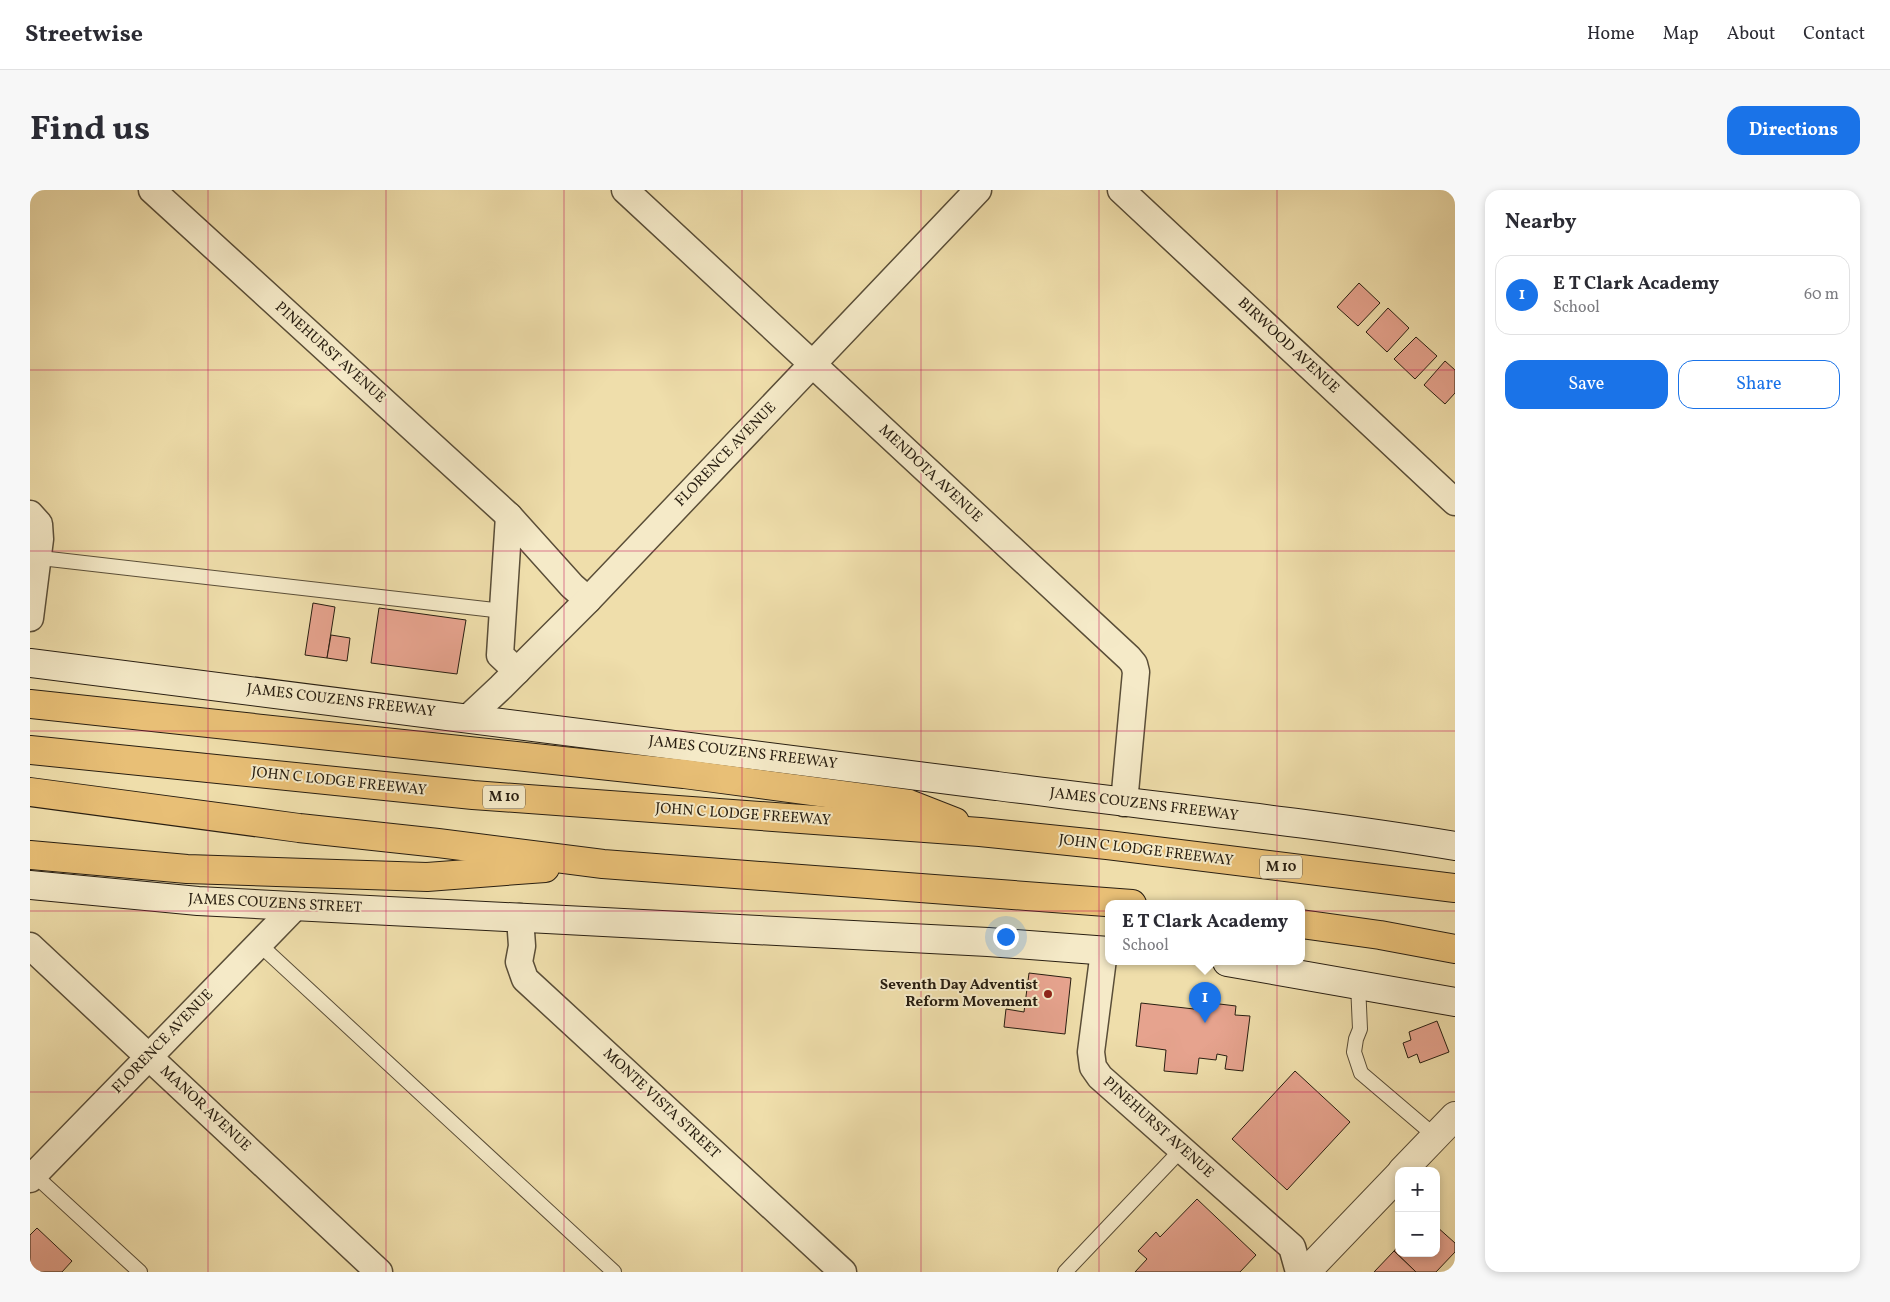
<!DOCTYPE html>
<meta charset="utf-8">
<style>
body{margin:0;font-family:Vollkorn,serif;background:#f7f7f7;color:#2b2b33}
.controls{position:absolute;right:15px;bottom:15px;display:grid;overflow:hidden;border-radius:10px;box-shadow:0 2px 8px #0003}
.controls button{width:45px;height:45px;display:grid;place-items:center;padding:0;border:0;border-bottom:1px solid #e1e1e2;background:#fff;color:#2b2b33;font:25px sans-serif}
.you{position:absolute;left:975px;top:746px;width:18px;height:18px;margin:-12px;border:4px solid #fff;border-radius:50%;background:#1a73e8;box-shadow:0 0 0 8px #1a73e833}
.badge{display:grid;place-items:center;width:32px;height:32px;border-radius:50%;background:#1a73e8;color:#fff;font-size:16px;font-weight:700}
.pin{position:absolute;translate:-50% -41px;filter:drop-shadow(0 1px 2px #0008)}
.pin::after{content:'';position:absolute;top:26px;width:18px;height:15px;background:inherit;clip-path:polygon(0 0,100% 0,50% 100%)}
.popup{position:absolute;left:1075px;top:710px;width:200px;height:65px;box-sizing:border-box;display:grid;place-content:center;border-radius:10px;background:#fff;filter:drop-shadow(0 1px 4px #0005);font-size:16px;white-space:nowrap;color:#7c7c81}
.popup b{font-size:19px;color:#2b2b33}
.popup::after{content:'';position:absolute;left:50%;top:100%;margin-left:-10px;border:10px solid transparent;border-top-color:#fff}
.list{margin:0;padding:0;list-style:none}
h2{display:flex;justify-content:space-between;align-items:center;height:65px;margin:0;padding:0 20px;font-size:21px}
h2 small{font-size:16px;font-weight:400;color:#7c7c81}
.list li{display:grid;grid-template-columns:32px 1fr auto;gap:15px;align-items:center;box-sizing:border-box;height:80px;margin:0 10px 10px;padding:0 10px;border:1px solid #e1e1e2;border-radius:15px}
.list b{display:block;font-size:19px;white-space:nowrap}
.list p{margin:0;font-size:16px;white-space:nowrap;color:#7c7c81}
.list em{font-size:16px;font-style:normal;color:#7c7c81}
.actions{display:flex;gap:10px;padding:15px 20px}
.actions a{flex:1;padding:11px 0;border:1px solid #1a73e8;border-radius:15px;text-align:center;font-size:18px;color:#1a73e8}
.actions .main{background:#1a73e8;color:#fff}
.map{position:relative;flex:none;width:1425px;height:1082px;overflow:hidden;border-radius:15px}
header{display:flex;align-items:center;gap:30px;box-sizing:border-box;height:70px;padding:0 25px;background:#fff;border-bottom:1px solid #e1e1e2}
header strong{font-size:24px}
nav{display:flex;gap:28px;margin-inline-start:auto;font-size:18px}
.intro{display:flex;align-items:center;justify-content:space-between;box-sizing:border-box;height:120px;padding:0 30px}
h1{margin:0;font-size:35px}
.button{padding:12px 22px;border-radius:15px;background:#1a73e8;color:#fff;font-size:18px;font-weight:700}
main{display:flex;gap:30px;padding:0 30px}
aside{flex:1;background:#fff;border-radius:15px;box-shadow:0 2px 8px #0003}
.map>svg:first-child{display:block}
</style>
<header>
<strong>Streetwise</strong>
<nav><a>Home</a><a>Map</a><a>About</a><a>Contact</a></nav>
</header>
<div class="intro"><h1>Find us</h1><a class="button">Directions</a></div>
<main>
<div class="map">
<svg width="1425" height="1082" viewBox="0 0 1425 1082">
<rect width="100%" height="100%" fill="#efdeab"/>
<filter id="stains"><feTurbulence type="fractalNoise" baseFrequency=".004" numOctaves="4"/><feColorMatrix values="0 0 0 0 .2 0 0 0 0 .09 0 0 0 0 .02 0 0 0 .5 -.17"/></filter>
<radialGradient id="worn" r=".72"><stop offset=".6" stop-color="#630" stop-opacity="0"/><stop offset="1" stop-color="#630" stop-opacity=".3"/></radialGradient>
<!-- building -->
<g fill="#e6a38e" stroke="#281e11">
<path d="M1329,93L1350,113L1328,136L1307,117Z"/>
<path d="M1358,118L1379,138L1357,162L1336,142Z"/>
<path d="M1386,147L1407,166L1385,189L1364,169Z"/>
<path d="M1415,171L1425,180V203L1415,214L1394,195Z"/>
<path d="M283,413L305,417L297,468L275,465Z"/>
<path d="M349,418L436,430L427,484L341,473Z"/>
<path d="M301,445L320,448L317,471L297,468Z"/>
<path d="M999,783L1041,788L1035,844L974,837L976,819L994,822Z"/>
<path d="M1165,811L1206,816L1205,825L1220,826L1213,881L1195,879L1197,866L1187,864L1186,870L1169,868L1167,884L1134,881L1136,860L1106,856L1111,813L1164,819Z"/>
<path d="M1407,831L1419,862L1390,873L1387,864L1378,868L1373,853L1381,850L1379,842Z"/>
<path d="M1265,881L1320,932L1257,1000L1202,949Z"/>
<path d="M1167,1009L1226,1065L1210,1082H1105L1117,1069L1108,1061L1126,1042L1130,1047Z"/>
<path d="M1406,1036L1425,1053V1062L1406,1082H1386L1364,1061L1369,1055V1063H1406Z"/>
<path d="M7,1038L42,1071L32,1082H0V1045Z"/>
<path d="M1364,1061L1386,1082H1344Z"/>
</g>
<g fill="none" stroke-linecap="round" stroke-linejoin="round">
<defs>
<g id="service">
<path d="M2,367L473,421"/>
<path d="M229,754L584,1082"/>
<path d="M1328,794L1330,839L1326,849L1324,862L1331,883L1405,946"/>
<path d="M0,981L110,1082"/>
<path d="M1035,1082L1152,959"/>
</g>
<g id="minor">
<path d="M122,0L479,326L542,396L558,410"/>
<path d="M595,0L1099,468L1104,474L1106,482L1094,613"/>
<path d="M1091,0L1425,312"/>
<path d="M0,324L9,334L10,349L0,428"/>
<path d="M479,326L470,465L487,481"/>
<path d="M439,527L471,497L558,410L948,0"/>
<path d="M490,727L492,756L489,772L495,789L813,1082"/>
<path d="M0,756L349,1082"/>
<path d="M1074,761L1061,862L1063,877L1070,887L1262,1057L1269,1082"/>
<path d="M0,989L266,716"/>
</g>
<g id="tertiary">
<path d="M1372,981L1425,926"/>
<path d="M1276,1082L1369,985"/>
</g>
<g id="secondary">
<path d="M0,473C323,512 645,554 967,596C1120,616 1273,631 1425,656"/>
<path d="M0,695L168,711L958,752L1079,761"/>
<path d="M1197,772L1425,812"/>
</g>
<g id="motorway">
<path d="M0,514L654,584L879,614L925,632"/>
<path d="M0,560L443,605L950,642L1077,655L1425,698"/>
<path d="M0,602L269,638L408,653L573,674L1102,714"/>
<path d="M0,665L157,679L397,687L515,678"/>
<path d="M1271,734L1350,745L1425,759"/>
</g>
</defs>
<!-- service casing -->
<use href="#service" stroke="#5a4e38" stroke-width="16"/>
<!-- minor casing -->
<use href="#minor" stroke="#5a4e38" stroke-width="29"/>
<!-- tertiary casing -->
<use href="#tertiary" stroke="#5a4e38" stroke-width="30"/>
<!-- secondary casing -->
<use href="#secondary" stroke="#281e11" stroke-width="30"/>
<!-- motorway casing -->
<use href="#motorway" stroke="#281e11" stroke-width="30"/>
<!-- service -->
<use href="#service" stroke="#f5eac8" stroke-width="14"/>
<!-- minor -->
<use href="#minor" stroke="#f5eac8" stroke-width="26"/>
<!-- tertiary -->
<use href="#tertiary" stroke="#f5eac8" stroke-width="28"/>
<!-- secondary -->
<use href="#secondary" stroke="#f5eac8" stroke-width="28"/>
<!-- motorway -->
<use href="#motorway" stroke="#e8bf76" stroke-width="28"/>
</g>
<!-- grid -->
<path fill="none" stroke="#c2185b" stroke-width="1" stroke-opacity="0.55" d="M178,0V1082M356,0V1082M534,0V1082M712,0V1082M891,0V1082M1069,0V1082M1247,0V1082M0,180H1425M0,361H1425M0,541H1425M0,721H1425M0,902H1425"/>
<!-- markers -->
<circle fill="#8f2418" stroke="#f5eac8" stroke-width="2" cx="1018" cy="804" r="5"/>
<g text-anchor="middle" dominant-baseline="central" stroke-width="4" stroke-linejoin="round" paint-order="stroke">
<!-- shield labels -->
<g fill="#f5eac8" stroke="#665b48" stroke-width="1">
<rect x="453" y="595.5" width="42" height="23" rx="4"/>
<rect x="1230" y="665.5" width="42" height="23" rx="4"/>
</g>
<g font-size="14" font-weight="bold" fill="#281e11">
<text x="474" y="607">M 10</text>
<text x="1251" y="677">M 10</text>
</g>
<!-- street labels -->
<g font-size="15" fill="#281e11" stroke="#f5eac8">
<text transform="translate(1258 156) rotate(43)">BIRWOOD AVENUE</text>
<text transform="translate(300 163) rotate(42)">PINEHURST AVENUE</text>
<text transform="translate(696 265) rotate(-46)">FLORENCE AVENUE</text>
<text transform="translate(900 284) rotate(43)">MENDOTA AVENUE</text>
<text transform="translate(311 511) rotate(7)">JAMES COUZENS FREEWAY</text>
<text transform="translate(713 563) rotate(7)">JAMES COUZENS FREEWAY</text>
<text transform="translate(309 592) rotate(6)">JOHN C LODGE FREEWAY</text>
<text transform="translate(1114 615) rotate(7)">JAMES COUZENS FREEWAY</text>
<text transform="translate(713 625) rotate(4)">JOHN C LODGE FREEWAY</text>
<text transform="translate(1116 661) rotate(7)">JOHN C LODGE FREEWAY</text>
<text transform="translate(245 714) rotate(3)">JAMES COUZENS STREET</text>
<text transform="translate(133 852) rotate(-46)">FLORENCE AVENUE</text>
<text transform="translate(631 914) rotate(43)">MONTE VISTA STREET</text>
<text transform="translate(175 919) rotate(43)">MANOR AVENUE</text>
<text transform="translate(1128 938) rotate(42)">PINEHURST AVENUE</text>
</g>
<!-- poi labels -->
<g font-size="15" font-weight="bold" fill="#281e11" stroke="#f5eac8" text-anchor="end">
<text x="1008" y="795">Seventh Day Adventist<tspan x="1008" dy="17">Reform Movement</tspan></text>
</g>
</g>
<rect width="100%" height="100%" filter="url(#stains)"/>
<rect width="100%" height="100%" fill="url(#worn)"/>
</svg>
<div class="controls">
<button>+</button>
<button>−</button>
</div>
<div class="you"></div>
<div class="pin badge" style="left:1175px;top:833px">1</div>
<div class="popup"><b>E T Clark Academy</b>School</div>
</div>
<aside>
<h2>Nearby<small></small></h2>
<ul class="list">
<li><span class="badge">1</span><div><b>E T Clark Academy</b><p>School</p></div><em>60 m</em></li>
</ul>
<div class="actions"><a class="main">Save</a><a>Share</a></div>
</aside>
</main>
